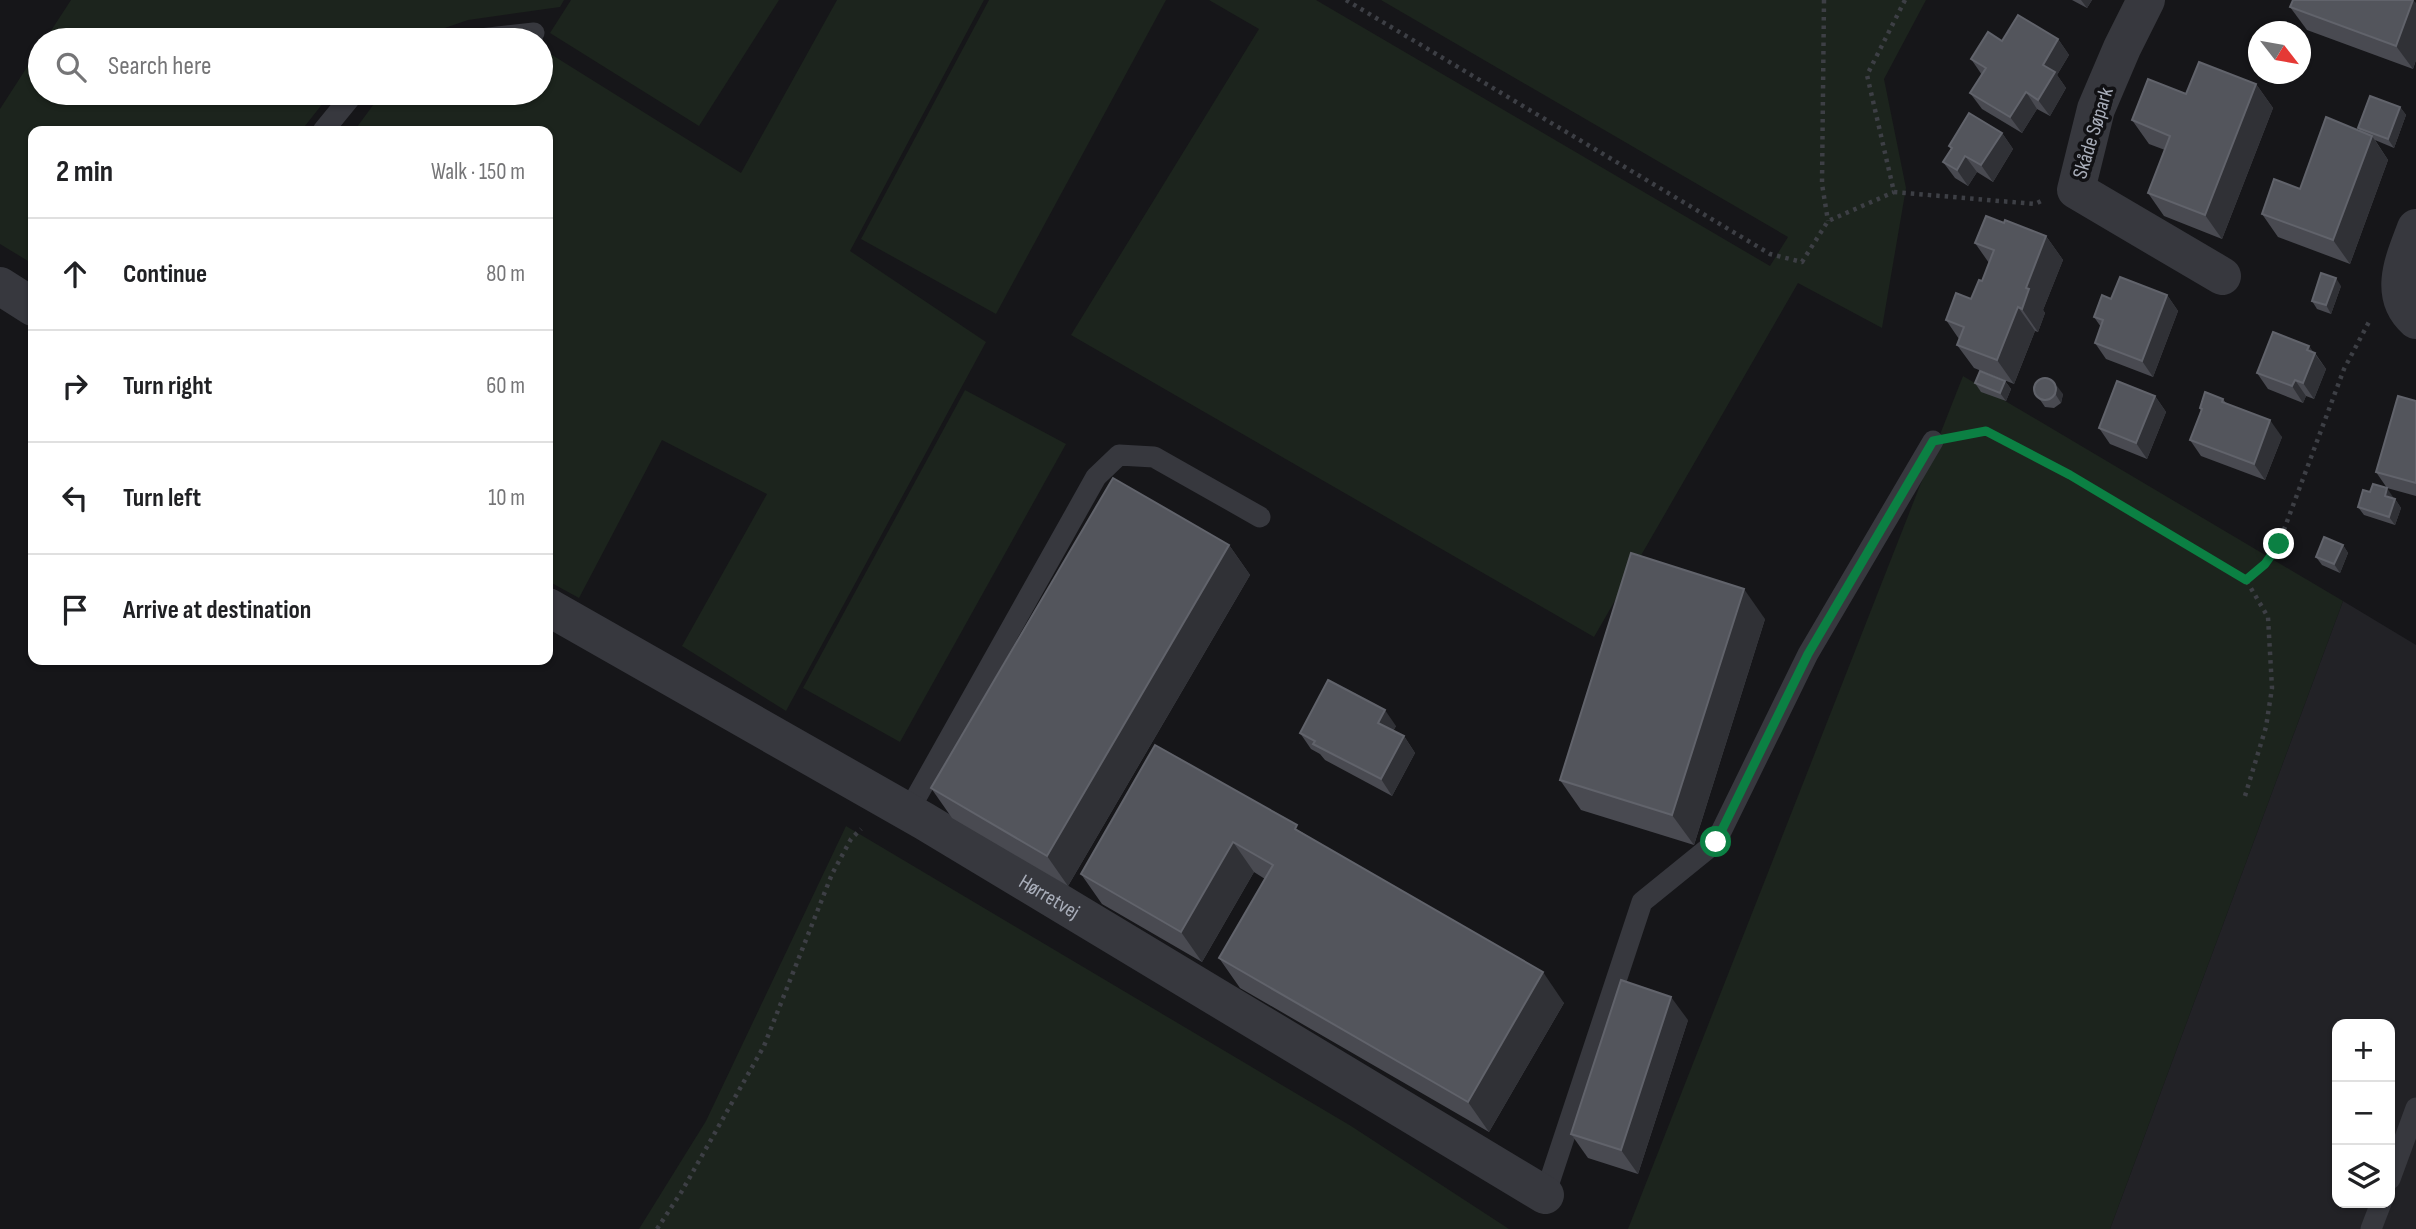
<!DOCTYPE html>
<meta charset="utf-8">
<style>
body{margin:0;font-family:"Sofia Sans Condensed",sans-serif;background:#f2f2f2;color:#202124}
.controls{position:absolute;right:21px;bottom:21px;display:grid;overflow:hidden;border-radius:14px;box-shadow:0 2px 5px #0004}
.controls button{width:63px;height:63px;display:grid;place-items:center;padding:0;border:0;border-bottom:2px solid #e0e0e0;background:#fff;color:#202124;font:35px sans-serif}
.compass{position:absolute;left:2248px;top:21px;width:63px;height:63px;border-radius:50%;background:#fff;box-shadow:0 2px 5px #0004;rotate:121deg}
.stop{position:absolute;width:21px;height:21px;margin:-16px;border:5px solid #0b8043;border-radius:50%;background:#fff}
.stop.end{background:#0b8043;border-color:#fff;box-shadow:0 2px 7px #0008}
.list{margin:0;padding:0;list-style:none}
h2{display:flex;justify-content:space-between;align-items:center;height:91px;margin:0;padding:0 28px;font-size:30px}
h2 small{font-size:23px;font-weight:400;color:#757577}
.list li{display:grid;grid-template-columns:46px 1fr auto;gap:21px;align-items:center;box-sizing:border-box;height:112px;padding:0 28px;border-top:2px solid #e0e0e0}
.list b{display:block;font-size:26px;white-space:nowrap}
.list em{font-size:23px;font-style:normal;color:#757577}
.icon{flex:none;width:38px;height:38px;fill:none;stroke:currentColor;stroke-width:2;stroke-linecap:round;stroke-linejoin:round}
.map{position:relative;flex:none;width:2416px;height:1229px;overflow:hidden}
.search{position:absolute;background:#fff;box-shadow:0 2px 5px #0004;left:28px;top:28px;width:525px;height:77px;display:flex;align-items:center;gap:18px;box-sizing:border-box;padding:0 24px;border-radius:38px;color:#757577;font-size:26px}
.panel{position:absolute;background:#fff;box-shadow:0 2px 5px #0004;left:28px;top:126px;width:525px;height:539px;border-radius:14px}
.map>svg:first-child{display:block}
</style>
<div class="map">
<svg width="2416" height="1229" viewBox="0 0 2416 1229">
<rect width="100%" height="100%" fill="#161619"/>
<!-- built -->
<path fill="#222226" fill-rule="evenodd" d="M2343,601L2416,645V1229H2110ZM2337,1024H2390V1203H2337Z"/>
<!-- green -->
<g fill="#1c241d">
<path d="M71,0H564L560,7L468,20L410,40H45Z"/>
<path d="M571,0H779L699,126L550,33Z"/>
<path d="M837,0H984L850,251L986,342L786,711L682,646L767,494L662,440L579,598L548,581V131H354L382,93H541V48L741,173Z"/>
<path d="M989,0H1166L996,314L861,239Z"/>
<path d="M1209,0H1316L1770,266L1788,237L1381,0H1926L1884,79L1906,188L1882,328L1798,283L1594,637L1071,335L1259,29Z"/>
<path d="M40,47V93H331L301,131H33V264L0,244V109Z"/>
<path d="M1963,376L2343,601L2110,1229H1628Z"/>
<path d="M965,390L1066,444L900,742L803,688Z"/>
<path d="M846,826L1351,1126L1509,1229H639L706,1121Z"/>
</g>
<g fill="none" stroke-linecap="round" stroke-linejoin="round">
<!-- path -->
<g stroke="#3d3f45" stroke-width="4.5" stroke-dasharray="3.5 5" stroke-linecap="butt">
<path d="M1346,0L1770,254L1802,262L1828,221L1894,192"/>
<path d="M1824,0L1822,184L1828,221"/>
<path d="M1905,0L1867,75L1894,192L2035,204L2041,201"/>
<path d="M1959,436L1986,431L2070,475L2246,580L2265,564L2279,543L2344,369L2370,320"/>
<path d="M2245,796L2266,727L2272,688L2268,617L2246,580"/>
<path d="M657,1229L682,1191L764,1046L832,874L851,839L861,829"/>
</g>
<!-- service -->
<g stroke="#37383e" stroke-width="21">
<path d="M471,40L534,33"/>
<path d="M323,131L354,93"/>
<path d="M908,812L1096,477L1119,455L1154,457L1260,517"/>
<path d="M2390,1179L2416,1108"/>
<path d="M1545,1195L1642,902L1716,842L1808,654L1933,441"/>
<path d="M2371,1229L2381,1203"/>
</g>
<!-- minor -->
<g stroke="#37383e" stroke-width="38">
<path d="M2146,0L2122,48L2096,109L2076,190L2222,276"/>
<path d="M2416,228C2405,258 2387,294 2416,320"/>
<path d="M0,286L33,307"/>
<path id="s1" d="M548,607L924,821L1545,1195"/>
</g>
</g>
<!-- wall -->
<g fill="#494a51">
<path d="M2072,0H2092L2087,8Z"/>
<path d="M2416,3V60L2413,69L2307,30L2290,7Z"/>
<path d="M2058,39L2069,55L2057,75L2066,88L2050,116L2037,109L2022,133L1982,109L1970,93L1982,75L1971,59L2002,41Z"/>
<path d="M2256,84L2273,108L2222,239L2164,216L2148,193L2165,150L2149,144L2132,120L2186,94Z"/>
<path d="M2400,107L2406,115L2394,148L2375,140L2388,160L2350,264L2278,237L2262,214L2300,189L2360,131L2358,128Z"/>
<path d="M2002,133L2013,149L1993,182L1977,172L1968,186L1955,178L1943,162L1951,149L1949,146Z"/>
<path d="M2004,223L2046,236L2063,260L2043,310L2045,313L2038,332L2035,331L2014,384L1974,368L1957,345L1959,339L1946,320L1971,299L1982,281L1989,263L1975,243Z"/>
<path d="M2341,286L2331,314L2317,309L2312,301Z"/>
<path d="M2167,295L2178,311L2153,377L2106,359L2095,343L2101,327L2094,317L2111,299Z"/>
<path d="M2313,352L2315,353L2326,369L2314,399L2306,396L2303,403L2268,389L2257,373Z"/>
<path d="M2005,381L2011,389L2006,401L1981,392L1975,383Z"/>
<path d="M2034,391L2063,394L2061,403L2054,408L2045,407Z"/>
<path d="M2155,396L2166,412L2147,459L2110,444L2099,428Z"/>
<path d="M2223,399L2226,403L2282,437L2265,480L2201,456L2190,440L2201,411L2200,408Z"/>
<path d="M2416,401V496L2387,488L2376,472Z"/>
<path d="M2370,492L2393,497V498L2395,499L2401,508L2395,525L2364,515L2358,507Z"/>
<path d="M1229,545L1250,575L1068,886L952,818L931,788Z"/>
<path d="M2343,545L2348,553L2340,573L2322,565L2316,557Z"/>
<path d="M1765,619L1694,845L1581,810L1560,780Z"/>
<path d="M1396,726L1393,731L1404,736L1415,753L1392,796L1325,760L1320,754L1311,749L1300,733Z"/>
<path d="M1155,745L1303,833L1564,1003L1489,1132L1240,988L1219,958L1265,879L1254,872L1202,962L1102,904L1081,874Z"/>
<path d="M1688,1020L1638,1174L1588,1158L1571,1134Z"/>
</g>
<!-- shaded-wall -->
<g fill="#303136">
<path d="M2081,0H2092L2087,8Z"/>
<path d="M2413,0L2416,3V60L2413,69L2396,46Z"/>
<path d="M2058,39L2069,55L2057,75L2066,88L2050,116L2038,100L2043,65Z"/>
<path d="M2256,84L2273,108L2222,239L2205,215Z"/>
<path d="M2026,92L2037,109L2022,133L2010,117Z"/>
<path d="M2400,107L2406,115L2394,148L2388,139Z"/>
<path d="M2002,133L2013,149L1993,182L1981,165Z"/>
<path d="M2372,136L2388,160L2350,264L2333,240Z"/>
<path d="M1965,156L1977,172L1968,186L1957,170Z"/>
<path d="M2046,236L2063,260L2043,310L2045,313L2038,332L2022,309L2026,288Z"/>
<path d="M2336,278L2341,286L2331,314L2326,305Z"/>
<path d="M2167,295L2178,311L2153,377L2142,361Z"/>
<path d="M2018,307L2035,331L2014,384L1997,360Z"/>
<path d="M2309,346L2326,369L2314,399L2303,383L2307,350Z"/>
<path d="M2295,380L2306,396L2303,403L2292,386Z"/>
<path d="M2005,381L2011,389L2006,401L2000,393Z"/>
<path d="M2057,386L2063,394L2061,403L2056,395Z"/>
<path d="M2155,396L2166,412L2147,459L2136,443Z"/>
<path d="M2270,420L2282,437L2265,480L2254,464Z"/>
<path d="M2387,488L2393,497L2391,504L2385,496Z"/>
<path d="M2395,499L2401,508L2395,525L2389,517Z"/>
<path d="M1229,545L1250,575L1068,886L1047,856Z"/>
<path d="M2343,545L2348,553L2340,573L2334,564Z"/>
<path d="M1744,589L1765,619L1694,845L1672,815Z"/>
<path d="M1385,710L1396,726L1389,739L1378,723Z"/>
<path d="M1404,736L1415,753L1392,796L1381,779Z"/>
<path d="M1233,842L1254,872L1202,962L1181,932Z"/>
<path d="M1543,972L1564,1003L1489,1132L1468,1102Z"/>
<path d="M1671,997L1688,1020L1638,1174L1621,1150Z"/>
</g>
<!-- building -->
<g fill="#53555c" stroke="#61636b" stroke-width="2">
<path d="M2293,0H2413L2396,46L2290,7Z"/>
<path d="M2018,15L2058,39L2043,65L2055,72L2038,100L2026,92L2010,117L1970,93L1986,68L1971,59L1988,32L2002,41Z"/>
<path d="M2199,62L2256,84L2205,215L2148,193L2170,136L2132,120L2148,79L2186,94Z"/>
<path d="M2370,96L2400,107L2388,139L2358,128Z"/>
<path d="M1969,113L2002,133L1981,165L1965,156L1957,170L1943,162L1952,148L1949,146Z"/>
<path d="M2326,117L2372,136L2333,240L2262,214L2274,179L2300,189Z"/>
<path d="M1986,216L2004,223L2005,220L2046,236L2026,288L2029,289L2022,309L2018,307L1997,360L1957,345L1964,327L1946,320L1956,293L1971,299L1979,280L1982,281L1994,250L1975,243Z"/>
<path d="M2321,273L2336,278L2326,305L2312,301Z"/>
<path d="M2120,277L2167,295L2142,361L2095,343L2103,320L2094,317L2102,295L2111,299Z"/>
<path d="M2273,332L2309,346L2307,350L2315,353L2303,383L2295,380L2292,386L2257,373Z"/>
<path d="M1980,371L2005,381L2000,393L1975,383Z"/>
<circle cx="2045" cy="389" r="11"/>
<path d="M2117,381L2155,396L2136,443L2099,428Z"/>
<path d="M2205,392L2223,399L2222,402L2270,420L2254,464L2190,440L2202,409L2200,408Z"/>
<path d="M2398,396L2416,401V483L2376,472Z"/>
<path d="M1113,478L1229,545L1047,856L931,788Z"/>
<path d="M2373,484L2387,488L2385,496L2395,499L2389,517L2358,507L2363,490L2370,492Z"/>
<path d="M2324,537L2343,545L2334,564L2316,557Z"/>
<path d="M1631,553L1744,589L1672,815L1560,780Z"/>
<path d="M1328,680L1385,710L1378,723L1404,736L1381,779L1313,744L1315,741L1300,733Z"/>
<path d="M1155,745L1297,825L1295,829L1543,972L1468,1102L1219,958L1273,865L1233,842L1181,932L1081,874Z"/>
<path d="M1621,980L1671,997L1621,1150L1571,1134Z"/>
</g>
<g fill="none" stroke-linecap="round" stroke-linejoin="round">
<!-- route -->
<path stroke="#0b8043" stroke-width="9" d="M1716,842L1808,654L1933,441L1986,431L2070,475L2246,580L2265,564L2279,544"/>
</g>
<g text-anchor="middle" dominant-baseline="central" stroke-width="7" stroke-linejoin="round" paint-order="stroke">
<!-- street labels -->
<g font-size="21" fill="#a8adb9" stroke="#111114">
<text transform="translate(2093 133) rotate(-73)">Skåde Søpark</text>
<text stroke="none"><textPath href="#s1" startOffset="579">Hørretvej</textPath></text>
</g>
</g>
</svg>
<div class="controls">
<button>+</button>
<button>−</button>
<button><svg class="icon" aria-label="layers" viewBox="0 0 24 24"><path d="M12 4l9 5-9 5-9-5zM3 14l9 5 9-5"/></svg></button>
</div>
<svg class="compass" viewBox="-18 -18 36 36"><path d="M0-13l5 13h-10z" fill="#e53935"/><path d="M0 13l5-13h-10z" fill="#757577"/></svg>
<div class="stop" style="left:1716px;top:842px"></div>
<div class="stop end" style="left:2279px;top:544px"></div>
<div class="search"><svg class="icon" aria-label="search" viewBox="0 0 24 24"><circle cx="10" cy="10" r="6"/><path d="M15 15l6 6"/></svg>Search here</div>
<section class="panel">
<h2>2 min<small>Walk · 150 m</small></h2>
<ul class="list">
<li><svg class="icon" aria-label="ahead" viewBox="0 0 24 24"><path d="M12 20V5M6 11l6-6 6 6"/></svg><div><b>Continue</b></div><em>80 m</em></li>
<li><svg class="icon" aria-label="right" viewBox="0 0 24 24"><path d="M7 20v-9h11M14 6l5 5-5 5"/></svg><div><b>Turn right</b></div><em>60 m</em></li>
<li><svg class="icon" aria-label="left" viewBox="0 0 24 24"><path d="M17 20v-9H6M10 6l-5 5 5 5"/></svg><div><b>Turn left</b></div><em>10 m</em></li>
<li><svg class="icon" aria-label="arrive" viewBox="0 0 24 24"><path d="M6 21V4h12l-3 4 3 4H6"/></svg><div><b>Arrive at destination</b></div></li>
</ul>
</section>
</div>
